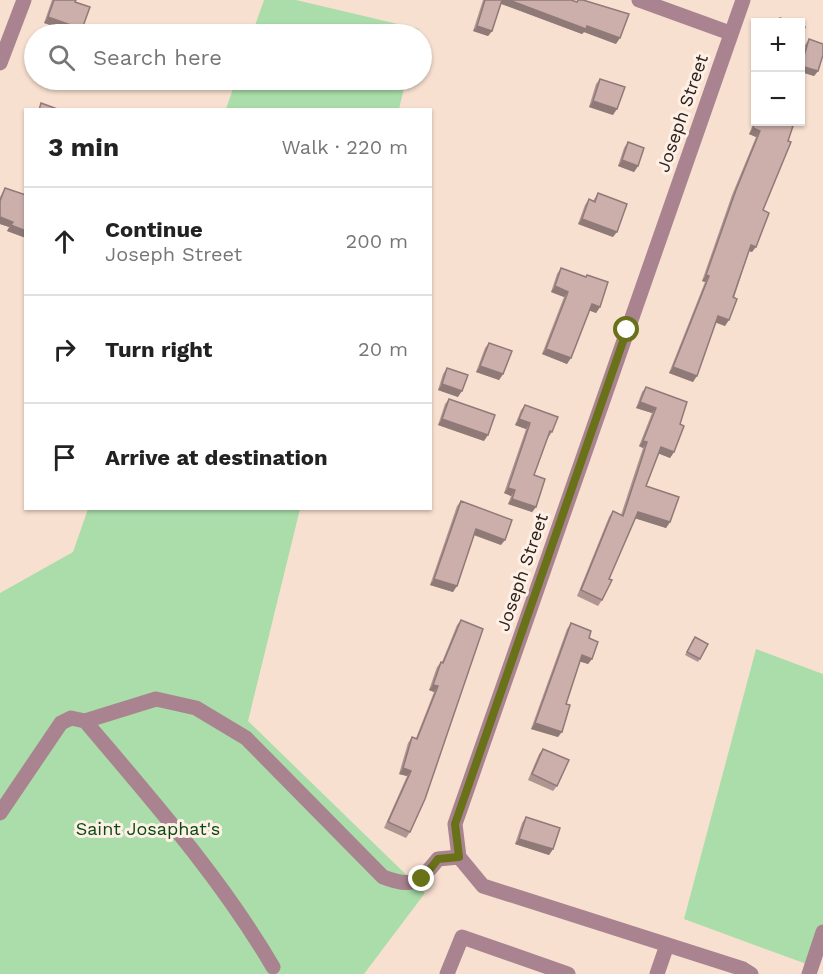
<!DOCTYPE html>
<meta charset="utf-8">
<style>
body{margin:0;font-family:"Work Sans",sans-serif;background:#f2f2f2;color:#222}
.controls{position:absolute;right:18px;top:18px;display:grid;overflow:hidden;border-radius:0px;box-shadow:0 2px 4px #0004}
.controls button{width:54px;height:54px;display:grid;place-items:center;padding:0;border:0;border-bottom:2px solid #e0e0e0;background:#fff;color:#222;font:30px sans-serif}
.stop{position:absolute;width:18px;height:18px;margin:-14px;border:4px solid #697119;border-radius:50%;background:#fff}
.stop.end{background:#697119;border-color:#fff;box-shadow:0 2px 6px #0008}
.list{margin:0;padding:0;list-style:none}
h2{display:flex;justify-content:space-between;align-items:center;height:78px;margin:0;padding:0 24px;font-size:26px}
h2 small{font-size:20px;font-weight:400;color:#767676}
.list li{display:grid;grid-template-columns:39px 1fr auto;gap:18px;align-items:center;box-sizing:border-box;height:108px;padding:0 24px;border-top:2px solid #e0e0e0}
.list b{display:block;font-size:22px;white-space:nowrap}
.list p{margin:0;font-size:20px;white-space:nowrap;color:#767676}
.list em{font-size:20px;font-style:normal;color:#767676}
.icon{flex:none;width:33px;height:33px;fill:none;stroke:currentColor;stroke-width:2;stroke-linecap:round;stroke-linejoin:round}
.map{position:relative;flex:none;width:823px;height:974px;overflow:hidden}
.search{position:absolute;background:#fff;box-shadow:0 2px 4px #0004;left:24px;top:24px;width:408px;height:66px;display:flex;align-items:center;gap:15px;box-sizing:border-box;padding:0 21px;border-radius:33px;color:#767676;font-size:22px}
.panel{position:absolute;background:#fff;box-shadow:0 2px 4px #0004;left:24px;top:108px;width:408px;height:402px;border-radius:0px}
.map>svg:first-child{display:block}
</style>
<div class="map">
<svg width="823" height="974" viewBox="0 0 823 974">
<rect width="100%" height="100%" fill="#f8e0d0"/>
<!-- green -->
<g fill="#aadda9">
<path d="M264,0H296L419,29L417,34H252Z"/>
<path d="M236,80H406L399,109H226Z"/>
<path d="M88,509H300L248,721L425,893L364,974H0V593L73,552Z"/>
<path d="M756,649L823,674V932L812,966L684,919Z"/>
</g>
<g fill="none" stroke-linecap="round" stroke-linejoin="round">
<!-- minor -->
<g stroke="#a98490" stroke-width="15">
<path d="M639,0L730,33"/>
<path d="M743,0L455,824L459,857L483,886L743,969L751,974"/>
<path d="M0,63L24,0"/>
<path d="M85,721C151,799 221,878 273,967"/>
<path d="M0,813L61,723L71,718L85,721L156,699L196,708L246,738L383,877C413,888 419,883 438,859L459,857"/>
<path d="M447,974L462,937L568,974"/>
<path d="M657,974L667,945"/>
<path d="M809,974L823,932"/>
</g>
</g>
<!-- wall -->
<g fill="#af9693">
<path d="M52,0H76L75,2L82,29L78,34L44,23Z"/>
<path d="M483,0H571L577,2L578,0L616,44L584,32L582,34L501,4L492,31L488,36L473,31Z"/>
<path d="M809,39L818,71L814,76L801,72V59L805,45Z"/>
<path d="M600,79L613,115L589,107L596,84Z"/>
<path d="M756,117V122H785L752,252L749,251L725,326L716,322L693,382L669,373L705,282L702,281L732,195L756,137L749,134Z"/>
<path d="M628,142L638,166L634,172L618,166L624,148Z"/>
<path d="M5,188L26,195V238L7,231L9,227L0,224V197Z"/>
<path d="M598,193L613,237L578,224L585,205L589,199L593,201Z"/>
<path d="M561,268L585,277L587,275L600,307L596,313L589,310L567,364L542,354L564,297L551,292L557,274Z"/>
<path d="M489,343L503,374L499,380L476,372L485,348Z"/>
<path d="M447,368L458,397L438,390L443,374Z"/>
<path d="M646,387L680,424L674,452L670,458L659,453L646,486L670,522L666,528L635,518L609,579L602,600L598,606L577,596L609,517L613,511L621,515L638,463L643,448L639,446L652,413L636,408L642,392Z"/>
<path d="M449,399L484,441L438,425L445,404Z"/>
<path d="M525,405L552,432L548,438L547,437L534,475L536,507L532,512L508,504L511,496L504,493L526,429L515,425L521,410Z"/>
<path d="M461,501L501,545L473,535L453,592L430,585L457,506Z"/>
<path d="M461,620L410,832L406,838L384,828L407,776L399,774L408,743L412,737L416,738L434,692L429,690L437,667L441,662H442L457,625Z"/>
<path d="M571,623L589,638L592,659L588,664L580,661L566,704L558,737L531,729L567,629Z"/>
<path d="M693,639L700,659L698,662L685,655Z"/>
<path d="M543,749L557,786L553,791L528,780L539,754Z"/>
<path d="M526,817L553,849L549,855L515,844L522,823Z"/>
</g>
<!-- shaded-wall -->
<g fill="#8f7a78">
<path d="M501,0H509L620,38L616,44L584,32L582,34L499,3Z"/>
<path d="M48,17L82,29L78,34L44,23Z"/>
<path d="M477,26L492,31L488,36L473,31Z"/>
<path d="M801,66L818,71L814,76L801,72Z"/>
<path d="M593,101L617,109L613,115L589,107Z"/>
<path d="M753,128L760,131L756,137L749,134Z"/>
<path d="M622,160L638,166L634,172L618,166Z"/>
<path d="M0,217L13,222L9,227L0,224Z"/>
<path d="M582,219L617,232L613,237L578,224Z"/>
<path d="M11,225L26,231V238L7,231Z"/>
<path d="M751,245L756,247L752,252L747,250Z"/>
<path d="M706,275L709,276L705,282L702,281Z"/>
<path d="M555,286L568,292L564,297L551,292Z"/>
<path d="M592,304L600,307L596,313L588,310Z"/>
<path d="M718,316L729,320L725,326L714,322Z"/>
<path d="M546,349L571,358L567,364L542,354Z"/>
<path d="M480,366L503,374L499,380L476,372Z"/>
<path d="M673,367L697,376L693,382L669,373Z"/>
<path d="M442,384L462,391L458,397L438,390Z"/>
<path d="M640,402L656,408L652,413L636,408Z"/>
<path d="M442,419L488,435L484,441L438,425Z"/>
<path d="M519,419L530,423L526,429L515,425Z"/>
<path d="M643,441L647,442L643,448L639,446Z"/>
<path d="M661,447L674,452L670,458L657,453Z"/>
<path d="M508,488L515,490L511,496L504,493Z"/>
<path d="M512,499L536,507L532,512L508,504Z"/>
<path d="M638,512L670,522L666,528L634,518Z"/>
<path d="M476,529L505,540L501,545L472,534Z"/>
<path d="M434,579L457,586L453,592L430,585Z"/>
<path d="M582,655L592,659L588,664L578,661Z"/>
<path d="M433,685L438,686L434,692L429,690Z"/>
<path d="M535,723L562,732L558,737L531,729Z"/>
<path d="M403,768L411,771L407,776L399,774Z"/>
<path d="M519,839L553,849L549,855L515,844Z"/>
</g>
<!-- building -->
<g fill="#ccafab" stroke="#8f7a78" stroke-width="1.5">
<path d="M54,0H76L75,2L90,7L82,29L48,17Z"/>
<path d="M485,0H502L492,31L477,26Z"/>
<path d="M509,0H571L577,2L578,0H583L629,14L620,38L587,26L586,29Z"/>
<path d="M780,18L792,22H778Z"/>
<path d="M131,25L149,31L148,34H127Z"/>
<path d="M801,26L805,27L801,38Z"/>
<path d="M809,39L823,44V55L818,71L801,66Z"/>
<path d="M600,79L625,87L617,109L593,101Z"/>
<path d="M41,103L60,110H39Z"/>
<path d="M756,121V122H785V123L793,126L788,141L791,142L763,210L769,213L756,247L751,245L733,297L737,299L729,320L718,316L697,376L673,367L709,276L706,275L736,190L760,131L753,128Z"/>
<path d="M628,142L644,148L638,166L622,160Z"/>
<path d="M5,188L26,195V231L11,225L13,222L0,217V201Z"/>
<path d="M598,193L627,204L617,232L582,219L589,199L595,202Z"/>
<path d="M561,268L586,277L587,275L608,282L600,307L592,304L571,358L546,349L568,292L555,286Z"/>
<path d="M489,343L512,351L503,374L480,366Z"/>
<path d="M447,368L468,375L462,391L442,384Z"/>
<path d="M646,387L687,402L680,424L684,426L674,452L661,447L646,486L679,497L670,522L638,512L609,579L612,580L602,600L581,590L613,511L623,516L642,458L647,442L643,441L656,408L640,402Z"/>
<path d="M449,399L495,415L488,435L442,419Z"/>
<path d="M525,405L558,417L552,432L550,431L534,475L545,479L536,507L512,499L515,490L508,488L530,423L519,419Z"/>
<path d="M461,501L512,520L505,540L476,529L457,586L434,579Z"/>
<path d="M461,620L483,629L425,799L410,832L388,822L411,771L403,768L412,737L417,739L438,686L433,685L441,662L443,663Z"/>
<path d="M571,623L591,631L589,638L598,642L592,659L582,655L566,704L570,705L562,732L535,723Z"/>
<path d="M695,637L708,644L700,659L687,652Z"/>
<path d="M543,749L569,760L557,786L532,774Z"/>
<path d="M526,817L560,828L553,849L519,839Z"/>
</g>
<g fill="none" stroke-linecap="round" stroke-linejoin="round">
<!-- route -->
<path stroke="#697119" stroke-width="8" d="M422,879L438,859L459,857L455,824L627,330"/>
</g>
<g text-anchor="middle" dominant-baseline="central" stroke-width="6" stroke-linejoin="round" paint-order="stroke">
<!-- street labels -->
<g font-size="18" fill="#2c231d" stroke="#fef0e6">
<text transform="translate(682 113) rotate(-71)">Joseph Street</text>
<text transform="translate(522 572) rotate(-71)">Joseph Street</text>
</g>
<!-- park labels -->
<g font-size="18" fill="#074b0f" stroke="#fef0e6">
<text x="148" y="828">Saint Josaphat's</text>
</g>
</g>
</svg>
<div class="controls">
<button>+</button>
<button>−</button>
</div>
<div class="stop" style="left:627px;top:330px"></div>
<div class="stop end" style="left:422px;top:879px"></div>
<div class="search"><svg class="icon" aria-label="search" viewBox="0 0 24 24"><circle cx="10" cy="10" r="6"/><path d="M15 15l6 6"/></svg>Search here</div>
<section class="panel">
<h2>3 min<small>Walk · 220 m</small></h2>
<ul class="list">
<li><svg class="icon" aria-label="ahead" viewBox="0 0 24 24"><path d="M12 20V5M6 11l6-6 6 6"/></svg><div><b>Continue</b><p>Joseph Street</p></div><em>200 m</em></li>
<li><svg class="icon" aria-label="right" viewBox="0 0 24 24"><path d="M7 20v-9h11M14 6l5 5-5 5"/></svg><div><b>Turn right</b></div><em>20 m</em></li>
<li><svg class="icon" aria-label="arrive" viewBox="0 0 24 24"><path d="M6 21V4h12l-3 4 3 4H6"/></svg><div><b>Arrive at destination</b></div></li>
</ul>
</section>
</div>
